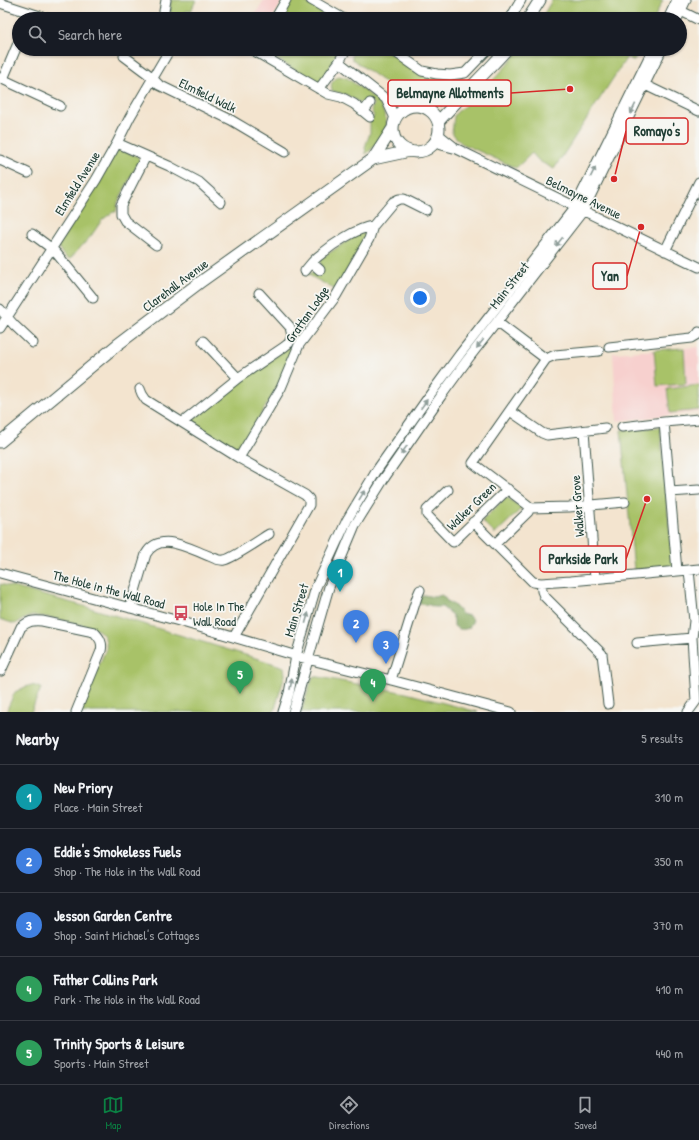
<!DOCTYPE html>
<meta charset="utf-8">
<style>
:root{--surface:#171b24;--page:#242831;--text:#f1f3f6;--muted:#9ea1a6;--line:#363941;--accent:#0b8043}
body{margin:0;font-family:"Patrick Hand",sans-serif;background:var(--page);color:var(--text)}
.you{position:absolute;left:420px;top:298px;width:14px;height:14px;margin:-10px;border:3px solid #fff;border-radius:50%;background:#1a73e8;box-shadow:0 0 0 6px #1a73e833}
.badge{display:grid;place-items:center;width:26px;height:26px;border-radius:50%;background:var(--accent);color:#fff;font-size:13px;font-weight:700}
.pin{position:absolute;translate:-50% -33px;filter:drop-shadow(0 1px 2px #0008)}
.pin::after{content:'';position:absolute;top:21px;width:14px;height:12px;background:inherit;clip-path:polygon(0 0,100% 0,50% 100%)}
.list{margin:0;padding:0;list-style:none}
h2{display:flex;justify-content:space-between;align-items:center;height:52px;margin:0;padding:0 16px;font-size:17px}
h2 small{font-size:13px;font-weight:400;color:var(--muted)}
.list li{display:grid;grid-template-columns:26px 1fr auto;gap:12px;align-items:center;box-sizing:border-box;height:64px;padding:0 16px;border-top:1px solid var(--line)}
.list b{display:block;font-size:15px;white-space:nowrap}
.list p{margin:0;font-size:13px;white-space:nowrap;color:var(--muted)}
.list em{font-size:13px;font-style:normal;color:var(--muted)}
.icon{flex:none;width:22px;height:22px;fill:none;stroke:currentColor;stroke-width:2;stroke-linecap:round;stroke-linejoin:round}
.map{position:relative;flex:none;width:699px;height:712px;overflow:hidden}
.search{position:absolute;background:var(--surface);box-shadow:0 1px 3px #0004;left:12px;right:12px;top:12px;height:44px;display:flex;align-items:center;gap:10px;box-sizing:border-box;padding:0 14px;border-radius:22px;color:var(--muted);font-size:15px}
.sheet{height:372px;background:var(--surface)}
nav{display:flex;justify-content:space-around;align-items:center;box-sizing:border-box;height:56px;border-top:1px solid var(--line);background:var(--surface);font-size:11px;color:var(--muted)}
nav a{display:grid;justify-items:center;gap:2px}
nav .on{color:var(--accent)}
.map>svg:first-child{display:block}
</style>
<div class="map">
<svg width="699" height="712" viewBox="0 0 699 712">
<rect width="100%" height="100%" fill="#f6f6f2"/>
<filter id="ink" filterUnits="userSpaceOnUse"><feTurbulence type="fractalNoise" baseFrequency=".025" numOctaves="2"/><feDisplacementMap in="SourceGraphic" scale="8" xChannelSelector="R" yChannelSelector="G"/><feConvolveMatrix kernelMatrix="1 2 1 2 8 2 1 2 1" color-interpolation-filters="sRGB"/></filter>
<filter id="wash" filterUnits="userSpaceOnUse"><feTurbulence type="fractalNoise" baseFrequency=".012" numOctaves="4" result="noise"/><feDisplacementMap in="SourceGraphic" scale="16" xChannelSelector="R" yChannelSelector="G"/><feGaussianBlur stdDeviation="0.9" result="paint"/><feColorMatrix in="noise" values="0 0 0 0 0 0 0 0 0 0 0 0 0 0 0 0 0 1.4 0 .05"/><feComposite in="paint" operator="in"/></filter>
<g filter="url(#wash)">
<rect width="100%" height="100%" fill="#f3e4cf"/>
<path fill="#f7d0ce" d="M264 0H283L272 19H252Z
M699 347V412L617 421 613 353Z"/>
<path fill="#a8c268" stroke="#64804e" d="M171 0H196L191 11H186L185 19H173L170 10Z
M291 0H302L335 19H283L286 14 285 10Z
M552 0H663L654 19H541Z
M263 49H340L323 79 317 83 265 52Z
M354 49H385L422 74 451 80 464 76C461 80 457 84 453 87 437 98 416 96 398 92L352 59V54Z
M520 49H640L634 61 627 57 554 169 539 161 532 153 516 168 461 143 452 133 454 116 456 113C481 93 501 74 520 49Z
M339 76 347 78 376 99 382 108 387 123 384 135 374 147 366 154 365 147 370 133V121L374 116 371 110 374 104 367 100 362 104 347 95 332 91C330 83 332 81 339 76Z
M118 149 137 156 139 158V161L118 202 116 212H113L102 220 91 236 70 259C64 258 60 252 58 245Z
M363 231 366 237 336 290 307 274 318 271 321 267 320 259Z
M293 329 299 336 298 344 277 388 239 450 237 452 193 424 191 421 237 382 285 350Z
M684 348 686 384 657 386 654 350Z
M699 385V410L670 413 667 389Z
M660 427 673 567 634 570 621 430Z
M506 497 522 508 495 534 482 521Z
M0 584 13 587 87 607 272 663 284 667 285 675 274 712H79L106 649C107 641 105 635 98 630 90 626 40 614 32 616 26 617 20 622 15 624L0 619Z
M313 676 406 693 478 712H301Z
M32 685 41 688 31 712H8V707L15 692 25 687Z"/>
<path fill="#86a85c" stroke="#527248" d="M424 595 434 597 442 595 448 602 454 605 462 614 469 616 473 620 469 628C463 630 459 630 454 626V620L452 615 442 607H433L430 605 420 604 418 601 420 597Z"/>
</g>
<g filter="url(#ink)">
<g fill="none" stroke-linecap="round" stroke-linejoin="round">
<defs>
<path id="minor" d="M166 0 164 11 167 19
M311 0 344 19
M0 3 49 19
M681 11 699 20
M188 17 195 19
M275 19 286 0
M510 19 521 0
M668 19 677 0
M677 19 686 0
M251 49 328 94 341 97 354 104 370 117
M391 49 422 71 437 74 450 75 465 73 488 49
M124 56 148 74 159 85 231 120 285 152
M339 62 386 99 411 106
M0 78 60 106
M3 79 19 41
M645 85 699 111
M319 89 339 62 346 49
M386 99 395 118
M364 111 370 103
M438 134 453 146
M117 143 169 166 199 182 221 202
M434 143 457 149 699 267
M146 156 121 205V214L125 221 156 245
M0 160 28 173
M32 234 51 248 57 254 93 298
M665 251 699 182
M312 263 320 270
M305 271C310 265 314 259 320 255 333 244 357 228 373 226
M0 309 14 325 33 343
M497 322 546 359 555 355 599 351
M0 328 96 180 117 143 130 117 170 49
M203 341 238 378
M609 347 692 338 697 335 699 332
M140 389 142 394 146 400 239 458 305 495 309 499V505L234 637
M510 411 542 433 547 435 605 428
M183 422 238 378 284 347 289 343 292 336 290 327 259 293
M664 422 677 571
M622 427 664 422 699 419
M584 431 595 579
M239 458 281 388 299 345 336 296 369 239 373 226 393 202 399 199H404L426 210
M448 490 427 510V515L453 542 508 489
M670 492 699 490
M530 508 569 507 625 502
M473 522 533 582 541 583 571 581 699 569
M495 544 528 512 530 508 529 506 473 463 546 359
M0 573 179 621 307 659 391 680 511 712
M541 583 542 591 544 596 602 654 608 704
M130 608 146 554C160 530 190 549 209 556 214 558 219 561 224 560 232 559 261 539 269 534
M637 643 692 638
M1 671 21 627C28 621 33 620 42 621L94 632C100 638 103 643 101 651L76 712
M391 680 417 597 420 590
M283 712 289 693 296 656 316 587 347 520 377 470 432 392 460 354 575 207 653 49
M293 712 329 587 355 525 385 477 441 396 468 359 583 211 662 49
M688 712 696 701 692 638 694 621 689 570"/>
<path id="major" d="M528 19 540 0
M418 106 445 98 465 91
M393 129a23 23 0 1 1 46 0a23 23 0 1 1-46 0Z
M438 122C460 97 485 74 507 49
M373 159 410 151
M0 442 117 345 199 283 373 159 393 128"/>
</defs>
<use href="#minor" stroke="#3f564b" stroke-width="11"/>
<use href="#major" stroke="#3f564b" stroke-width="13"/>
<use href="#minor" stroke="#fff" stroke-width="9"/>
<use href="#major" stroke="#fff" stroke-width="11"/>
</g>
<defs><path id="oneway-solid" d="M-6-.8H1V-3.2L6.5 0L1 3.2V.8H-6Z"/></defs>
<g fill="#8f9e9a">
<use href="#oneway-solid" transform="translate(633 109) rotate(116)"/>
<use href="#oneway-solid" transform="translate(593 172) rotate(-64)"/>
<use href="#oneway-solid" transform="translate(559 242) rotate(128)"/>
<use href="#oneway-solid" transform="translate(480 344) rotate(128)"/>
<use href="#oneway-solid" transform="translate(424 404) rotate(-55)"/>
<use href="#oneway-solid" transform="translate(404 450) rotate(125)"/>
<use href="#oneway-solid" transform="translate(362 495) rotate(-59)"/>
<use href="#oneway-solid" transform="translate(307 618) rotate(-74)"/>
<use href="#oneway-solid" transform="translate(291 684) rotate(-79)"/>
</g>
</g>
<defs>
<symbol id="bus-bare" viewBox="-9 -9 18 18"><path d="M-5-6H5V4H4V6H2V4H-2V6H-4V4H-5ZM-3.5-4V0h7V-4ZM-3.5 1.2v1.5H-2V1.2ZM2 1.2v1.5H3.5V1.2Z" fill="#d1495b" stroke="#f6f6f2" stroke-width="2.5" paint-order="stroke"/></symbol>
</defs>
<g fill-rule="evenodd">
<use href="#bus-bare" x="170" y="602" width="22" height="22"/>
</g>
<g text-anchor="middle" stroke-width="3.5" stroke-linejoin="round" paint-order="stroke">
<g font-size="13" fill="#1f3d34" stroke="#f6f6f2">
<text transform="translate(208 95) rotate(26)" y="5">Elmfield Walk</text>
<text transform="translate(77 183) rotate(-58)" y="5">Elmfield Avenue</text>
<text transform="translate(584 197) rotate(26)" y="5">Belmayne Avenue</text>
<text transform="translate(175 285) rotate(-37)" y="5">Clarehall Avenue</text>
<text transform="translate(509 285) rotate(-52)" y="5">Main Street</text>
<text transform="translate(307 314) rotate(-55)" y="5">Grattan Lodge</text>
<text transform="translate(471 506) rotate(-44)" y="5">Walker Green</text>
<text transform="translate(577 506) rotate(-94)" y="5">Walker Grove</text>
<text transform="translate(109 589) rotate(15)" y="5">The Hole in the Wall Road</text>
<text transform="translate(296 610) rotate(-73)" y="5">Main Street</text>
</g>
<g font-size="13" fill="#1f3d34" stroke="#f6f6f2" text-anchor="start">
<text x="193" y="611">Hole In The<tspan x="193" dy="15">Wall Road</tspan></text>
</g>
</g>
<path fill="none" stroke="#d62828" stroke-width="1.5" d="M570 89L511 93M614 179L626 131M641 227L627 276M647 499L626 559"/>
<g fill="#d62828" stroke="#f6f6f2" stroke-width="1.5">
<circle cx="570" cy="89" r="4"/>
<circle cx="614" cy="179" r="4"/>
<circle cx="641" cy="227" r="4"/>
<circle cx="647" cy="499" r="4"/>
</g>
<g fill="#f6f6f2" stroke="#d62828" stroke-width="1.5">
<rect x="388" y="80" width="123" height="26" rx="4"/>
<rect x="626" y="118" width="62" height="26" rx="4"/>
<rect x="593" y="263" width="34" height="26" rx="4"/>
<rect x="540" y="546" width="86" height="26" rx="4"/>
</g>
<g font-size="14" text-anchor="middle" font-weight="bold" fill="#1f3d34">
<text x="450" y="98">Belmayne Allotments</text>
<text x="657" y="136">Romayo's</text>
<text x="610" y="281">Yan</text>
<text x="583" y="564">Parkside Park</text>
</g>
</svg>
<div class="you"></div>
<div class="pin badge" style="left:340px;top:592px;background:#0f9aa8">1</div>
<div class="pin badge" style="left:356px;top:643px;background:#3f7fe0">2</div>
<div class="pin badge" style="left:386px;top:664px;background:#3f7fe0">3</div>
<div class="pin badge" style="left:373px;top:702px;background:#2e9e5b">4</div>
<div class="pin badge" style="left:240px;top:694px;background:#2e9e5b">5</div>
<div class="search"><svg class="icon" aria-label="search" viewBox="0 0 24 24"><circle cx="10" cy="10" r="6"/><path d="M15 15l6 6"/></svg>Search here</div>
</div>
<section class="sheet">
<h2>Nearby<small>5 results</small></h2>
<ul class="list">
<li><span class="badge" style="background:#0f9aa8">1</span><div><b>New Priory</b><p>Place · Main Street</p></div><em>310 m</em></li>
<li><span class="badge" style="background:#3f7fe0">2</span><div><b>Eddie's Smokeless Fuels</b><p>Shop · The Hole in the Wall Road</p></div><em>350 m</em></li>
<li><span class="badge" style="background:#3f7fe0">3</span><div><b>Jesson Garden Centre</b><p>Shop · Saint Michael's Cottages</p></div><em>370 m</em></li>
<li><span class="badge" style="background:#2e9e5b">4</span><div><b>Father Collins Park</b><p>Park · The Hole in the Wall Road</p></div><em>410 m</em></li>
<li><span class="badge" style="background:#2e9e5b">5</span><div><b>Trinity Sports &amp; Leisure</b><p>Sports · Main Street</p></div><em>440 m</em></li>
</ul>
</section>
<nav>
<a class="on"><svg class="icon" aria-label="map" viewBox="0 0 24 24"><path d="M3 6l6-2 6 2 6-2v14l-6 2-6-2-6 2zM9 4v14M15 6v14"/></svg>Map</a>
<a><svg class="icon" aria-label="directions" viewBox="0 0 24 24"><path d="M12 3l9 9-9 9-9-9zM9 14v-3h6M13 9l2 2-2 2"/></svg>Directions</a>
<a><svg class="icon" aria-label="saved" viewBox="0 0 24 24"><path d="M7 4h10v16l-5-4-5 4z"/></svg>Saved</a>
</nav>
